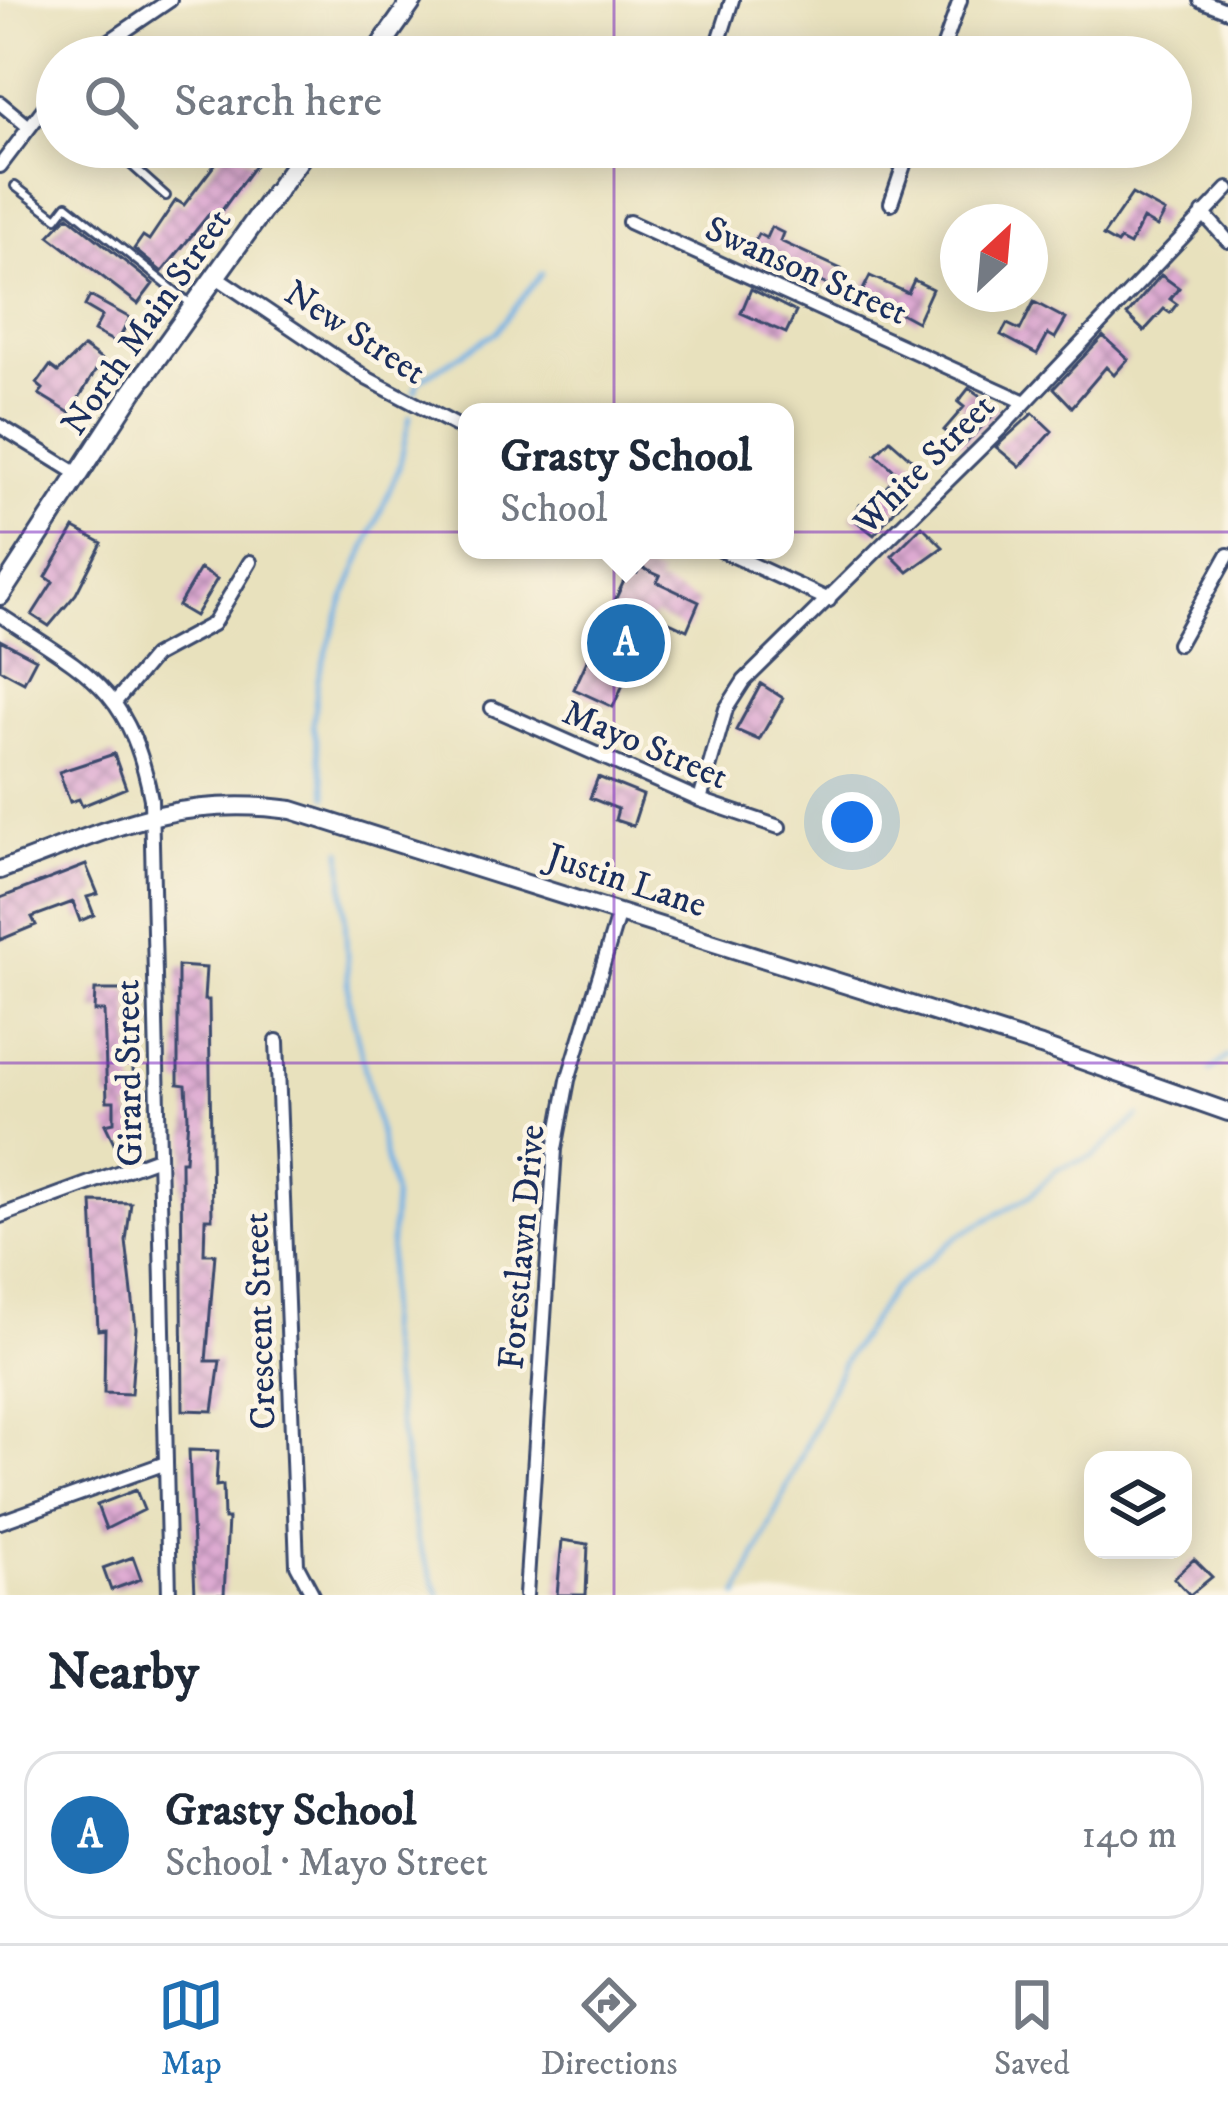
<!DOCTYPE html>
<meta charset="utf-8">
<style>
:root{--surface:#fff;--page:#f6f6f7;--text:#1f2937;--muted:#747a83;--line:#e0e1e3;--accent:#1f6fb2}
body{margin:0;font-family:"IM FELL DW Pica",serif;background:var(--page);color:var(--text)}
.controls{position:absolute;right:36px;bottom:36px;display:grid;overflow:hidden;border-radius:24px;box-shadow:0 6px 30px #0003}
.controls button{width:108px;height:108px;display:grid;place-items:center;padding:0;border:0;border-bottom:3px solid var(--line);background:var(--surface);color:var(--text);font:60px sans-serif}
.compass{position:absolute;left:940px;top:204px;width:108px;height:108px;border-radius:50%;background:var(--surface);box-shadow:0 6px 30px #0003;rotate:26deg}
.you{position:absolute;left:852px;top:822px;width:42px;height:42px;margin:-30px;border:9px solid #fff;border-radius:50%;background:#1a73e8;box-shadow:0 0 0 18px #1a73e833}
.badge{display:grid;place-items:center;width:78px;height:78px;border-radius:50%;background:var(--accent);color:#fff;font-size:39px;font-weight:700}
.pin{position:absolute;translate:-50% -50%;border:6px solid #fff;box-shadow:0 3px 12px #0006}
.popup{position:absolute;left:458px;top:403px;width:336px;height:156px;box-sizing:border-box;display:grid;place-content:center;border-radius:24px;background:var(--surface);filter:drop-shadow(0 3px 9px #0005);font-size:39px;white-space:nowrap;color:var(--muted)}
.popup b{font-size:45px;color:var(--text)}
.popup::after{content:'';position:absolute;left:50%;top:100%;margin-left:-24px;border:24px solid transparent;border-top-color:var(--surface)}
.list{margin:0;padding:0;list-style:none}
h2{display:flex;justify-content:space-between;align-items:center;height:156px;margin:0;padding:0 48px;font-size:51px}
h2 small{font-size:39px;font-weight:400;color:var(--muted)}
.list li{display:grid;grid-template-columns:78px 1fr auto;gap:36px;align-items:center;box-sizing:border-box;height:168px;margin:0 24px 24px;padding:0 24px;border:3px solid var(--line);border-radius:36px}
.list b{display:block;font-size:45px;white-space:nowrap}
.list p{margin:0;font-size:39px;white-space:nowrap;color:var(--muted)}
.list em{font-size:39px;font-style:normal;color:var(--muted)}
.icon{flex:none;width:66px;height:66px;fill:none;stroke:currentColor;stroke-width:2;stroke-linecap:round;stroke-linejoin:round}
.map{position:relative;flex:none;width:1228px;height:1595px;overflow:hidden}
.search{position:absolute;background:var(--surface);box-shadow:0 6px 30px #0003;left:36px;right:36px;top:36px;height:132px;display:flex;align-items:center;gap:30px;box-sizing:border-box;padding:0 42px;border-radius:66px;color:var(--muted);font-size:45px}
.sheet{height:348px;background:var(--surface)}
nav{display:flex;justify-content:space-around;align-items:center;box-sizing:border-box;height:168px;border-top:3px solid var(--line);background:var(--surface);font-size:33px;color:var(--muted)}
nav a{display:grid;justify-items:center;gap:6px}
nav .on{color:var(--accent)}
.map>svg:first-child{display:block}
</style>
<div class="map">
<svg width="1228" height="1595" viewBox="0 0 1228 1595">
<defs>
<pattern id="building-cross-hatch" width="8" height="8" patternUnits="userSpaceOnUse" patternTransform="scale(3)"><rect width="8" height="8" fill="#deaad2"/><path d="M0 0l8 8M0 8l8-8" fill="none" stroke="#b38bae"/></pattern>
</defs>
<rect width="100%" height="100%" fill="#fcf5e5"/>
<filter id="ink" filterUnits="userSpaceOnUse"><feTurbulence type="fractalNoise" baseFrequency=".00833" numOctaves="2"/><feDisplacementMap in="SourceGraphic" scale="24" xChannelSelector="R" yChannelSelector="G"/><feConvolveMatrix kernelMatrix="1 2 1 2 8 2 1 2 1" color-interpolation-filters="sRGB"/></filter>
<filter id="wash" filterUnits="userSpaceOnUse"><feTurbulence type="fractalNoise" baseFrequency=".004" numOctaves="4" result="noise"/><feDisplacementMap in="SourceGraphic" scale="48" xChannelSelector="R" yChannelSelector="G"/><feGaussianBlur stdDeviation="2.7" result="paint"/><feColorMatrix in="noise" values="0 0 0 0 0 0 0 0 0 0 0 0 0 0 0 0 0 1.4 0 .05"/><feComposite in="paint" operator="in"/></filter>
<g filter="url(#wash)">
<rect width="100%" height="100%" fill="#e8e1bd"/>
<g fill="none" stroke-linecap="round" stroke-linejoin="round">
<path stroke="#72b1e5" stroke-width="4.5" d="M415 392 418 381 495 333 542 273
M327 797 313 725 318 678 343 601 399 468 410 416
M342 850 349 1000 394 1196 385 1328 417 1540 439 1595
M1210 1071 1228 1056
M738 1595 844 1361 892 1290 958 1236 1030 1196 1057 1169 1094 1156 1139 1116"/>
</g>
<g id="blocks">
<path fill="url(#building-cross-hatch)" d="M228 147 256 164 217 217 210 213 162 272 134 249 143 236 149 240 176 200 184 205Z
M1132 194 1165 212 1157 227 1143 219 1130 245 1120 240 1117 244 1103 236Z
M68 216 153 284 138 304 49 236Z
M771 227 783 233 780 241 841 269 832 287 771 260 767 268 746 259 758 234 766 238Z
M1161 275 1179 288 1170 299 1177 304 1170 313 1164 309 1144 331 1127 315Z
M870 276 908 293 914 280 932 289 917 322 862 292Z
M751 289 796 312 786 333 741 313Z
M90 296 130 318 117 343 94 331 102 316 85 306Z
M1034 302 1066 319 1055 338 1048 334 1037 354 1001 335 1007 324 1020 330Z
M1103 336 1128 359 1114 375 1106 367 1072 407 1054 388Z
M84 347 102 360 70 413 39 394 43 389 37 384 50 366 58 372Z
M969 388 999 409 963 446 944 430 964 407 958 402Z
M1033 413 1052 431 1020 467 996 447Z
M890 440 917 464 904 479 876 454Z
M889 484 905 498 874 535 851 517 860 505 866 510Z
M922 526 943 547 908 572 892 556Z
M74 528 102 543 76 594 49 626 32 615 53 582 46 577Z
M640 567 660 576 657 582 699 602 687 630 654 615 613 707 574 689 629 570 637 573Z
M200 569 217 579 195 616 178 606Z
M0 640 36 659 24 682 0 669Z
M761 684 783 698 759 740 736 730Z
M114 754 126 788 82 806 79 799 70 802 59 772Z
M598 777 643 795 633 826 615 820 618 809 590 798Z
M86 865 98 894 87 897 94 915 80 921 73 902 32 917 36 925 0 940V898Z
M178 966 206 968 204 1000H209L212 1219H205L204 1254H215L206 1361H220L213 1411 183 1410 181 1161H185L188 1117 186 1085 178 1084Z
M95 990H129L135 1108H128L138 1140 116 1147 105 1124 114 1122V1101H107L104 1011H94Z
M92 1202 131 1203 126 1241 136 1328 131 1394 104 1393 105 1329 98 1330Z
M189 1450 218 1451 216 1486 223 1485 224 1519H228L224 1595H195Z
M136 1490 144 1510 106 1529 97 1505Z
M562 1540 588 1544 586 1595H557Z
M133 1557 141 1579 111 1590 103 1568Z
M1194 1559 1212 1577 1190 1595 1174 1578Z"/>
</g>
</g>
<g filter="url(#ink)">
<use href="#blocks" fill-opacity="0" stroke="#3a4a6c" stroke-width="3"/>
<g fill="none" stroke-linecap="round" stroke-linejoin="round">
<defs>
<path id="service" d="M111 147 166 196
M15 186 57 218 67 205 191 304"/>
<path id="minor" d="M1200 0 1228 11
M86 57 170 0
M714 57 732 0
M940 57 960 0
M0 103 29 127
M0 166 57 91
M891 203 910 147
M1203 213 1228 241
M629 222 1025 402
M215 276 368 379 467 431
M0 426 78 474
M721 550 829 600
M0 615C88 673 130 688 151 799L169 1595
M1178 644 1228 555
M116 701 154 656 213 624 250 562
M492 708 700 800 779 827
M700 800 726 709 744 681 1000 429 1228 189
M277 1041 297 1565 313 1595
M0 1216 158 1158
M0 1522 166 1463
M526 1595 555 1149 568 1080 619 912"/>
<path id="secondary" d="M0 870C107 831 174 794 292 810L1041 1046 1228 1112"/>
<path id="primary" d="M373 57 413 0
M0 595 133 391 308 147"/>
</defs>
<use href="#service" stroke="#3a4a6c" stroke-width="12"/>
<use href="#minor" stroke="#3a4a6c" stroke-width="18"/>
<use href="#secondary" stroke="#3a4a6c" stroke-width="22"/>
<use href="#primary" stroke="#3a4a6c" stroke-width="24"/>
<use href="#service" stroke="#fff" stroke-width="6"/>
<use href="#minor" stroke="#fff" stroke-width="12"/>
<use href="#secondary" stroke="#fff" stroke-width="16"/>
<use href="#primary" stroke="#fff" stroke-width="18"/>
</g>
</g>
<path fill="none" stroke="#7b2cbf" stroke-width="3" stroke-opacity="0.55" d="M614 0V57M614 147V1595M0 532H1228M0 1063H1228"/>
<g text-anchor="middle" stroke-width="9" stroke-linejoin="round" paint-order="stroke">
<g font-size="36" fill="#1b2f5e" stroke="#fcf5e5">
<text transform="translate(807 269) rotate(24)" y="13">Swanson Street</text>
<text transform="translate(145 321) rotate(-55)" y="13">North Main Street</text>
<text transform="translate(356 331) rotate(33)" y="13">New Street</text>
<text transform="translate(923 463) rotate(-45)" y="13">White Street</text>
<text transform="translate(646 743) rotate(23)" y="13">Mayo Street</text>
<text transform="translate(627 879) rotate(18)" y="13">Justin Lane</text>
<text transform="translate(127 1073) rotate(-91)" y="13">Girard Street</text>
<text transform="translate(520 1247) rotate(-85)" y="13">Forestlawn Drive</text>
<text transform="translate(258 1321) rotate(-92)" y="13">Crescent Street</text>
</g>
</g>
</svg>
<div class="controls">
<button><svg class="icon" aria-label="layers" viewBox="0 0 24 24"><path d="M12 4l9 5-9 5-9-5zM3 14l9 5 9-5"/></svg></button>
</div>
<svg class="compass" viewBox="-18 -18 36 36"><path d="M0-13l5 13h-10z" fill="#e53935"/><path d="M0 13l5-13h-10z" fill="#747a83"/></svg>
<div class="you"></div>
<div class="pin badge" style="left:626px;top:643px">A</div>
<div class="popup"><b>Grasty School</b>School</div>
<div class="search"><svg class="icon" aria-label="search" viewBox="0 0 24 24"><circle cx="10" cy="10" r="6"/><path d="M15 15l6 6"/></svg>Search here</div>
</div>
<section class="sheet">
<h2>Nearby<small></small></h2>
<ul class="list">
<li><span class="badge">A</span><div><b>Grasty School</b><p>School · Mayo Street</p></div><em>140 m</em></li>
</ul>
</section>
<nav>
<a class="on"><svg class="icon" aria-label="map" viewBox="0 0 24 24"><path d="M3 6l6-2 6 2 6-2v14l-6 2-6-2-6 2zM9 4v14M15 6v14"/></svg>Map</a>
<a><svg class="icon" aria-label="directions" viewBox="0 0 24 24"><path d="M12 3l9 9-9 9-9-9zM9 14v-3h6M13 9l2 2-2 2"/></svg>Directions</a>
<a><svg class="icon" aria-label="saved" viewBox="0 0 24 24"><path d="M7 4h10v16l-5-4-5 4z"/></svg>Saved</a>
</nav>
